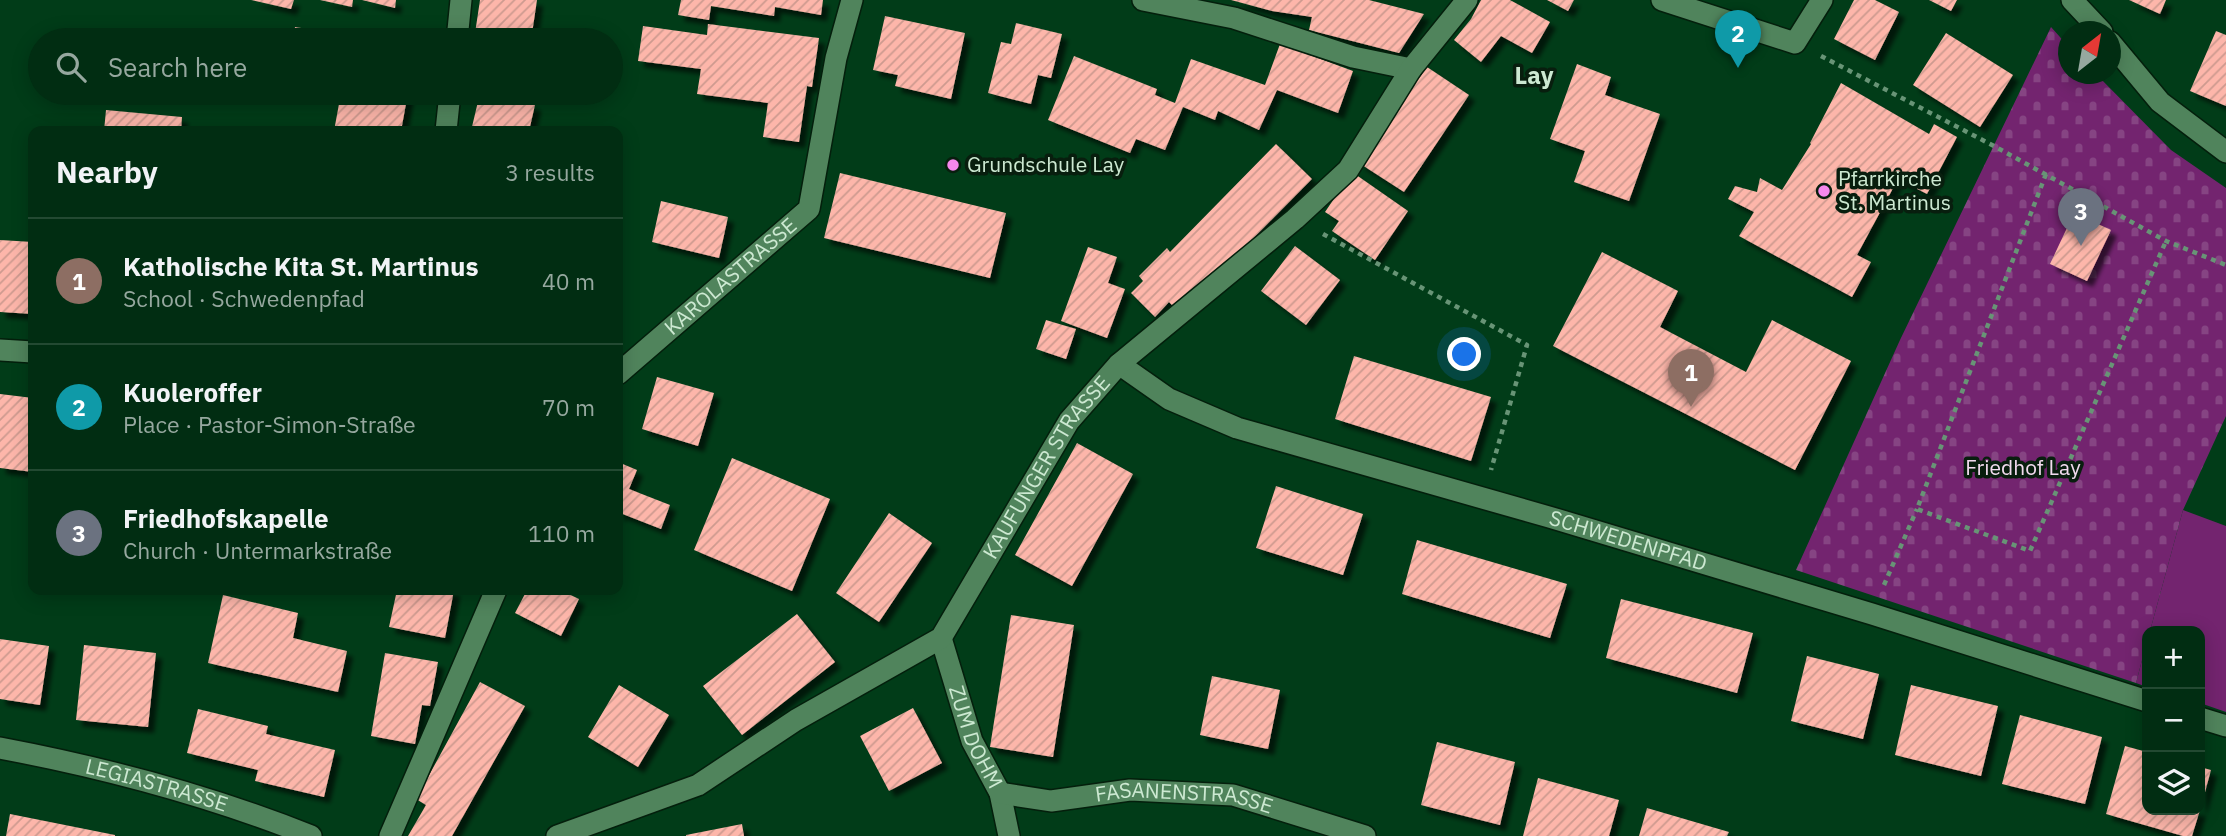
<!DOCTYPE html>
<meta charset="utf-8">
<style>
:root{--surface:#012d12;--page:#0b351b;--text:#f1f3f6;--muted:#96a89f;--line:#234932;--accent:#8bbbb9}
body{margin:0;font-family:"IBM Plex Sans",sans-serif;background:var(--page);color:var(--text)}
.controls{position:absolute;right:21px;bottom:21px;display:grid;overflow:hidden;border-radius:14px;box-shadow:0 4px 18px #0003}
.controls button{width:63px;height:63px;display:grid;place-items:center;padding:0;border:0;border-bottom:2px solid var(--line);background:var(--surface);color:var(--text);font:35px sans-serif}
.compass{position:absolute;left:2058px;top:21px;width:63px;height:63px;border-radius:50%;background:var(--surface);box-shadow:0 4px 18px #0003;rotate:31deg}
.you{position:absolute;left:1465px;top:355px;width:24px;height:24px;margin:-18px;border:5px solid #fff;border-radius:50%;background:#1a73e8;box-shadow:0 0 0 10px #1a73e833}
.badge{display:grid;place-items:center;width:46px;height:46px;border-radius:50%;background:var(--accent);color:#fff;font-size:23px;font-weight:700}
.pin{position:absolute;translate:-50% -58px;filter:drop-shadow(0 2px 4px #0008)}
.pin::after{content:'';position:absolute;top:37px;width:24px;height:21px;background:inherit;clip-path:polygon(0 0,100% 0,50% 100%)}
.list{margin:0;padding:0;list-style:none}
h2{display:flex;justify-content:space-between;align-items:center;height:91px;margin:0;padding:0 28px;font-size:30px}
h2 small{font-size:23px;font-weight:400;color:var(--muted)}
.list li{display:grid;grid-template-columns:46px 1fr auto;gap:21px;align-items:center;box-sizing:border-box;height:126px;padding:0 28px;border-top:2px solid var(--line)}
.list b{display:block;font-size:26px;white-space:nowrap}
.list p{margin:0;font-size:23px;white-space:nowrap;color:var(--muted)}
.list em{font-size:23px;font-style:normal;color:var(--muted)}
.icon{flex:none;width:38px;height:38px;fill:none;stroke:currentColor;stroke-width:2;stroke-linecap:round;stroke-linejoin:round}
.map{position:relative;flex:none;width:2226px;height:836px;overflow:hidden}
.search{position:absolute;background:var(--surface);box-shadow:0 4px 18px #0003;left:28px;top:28px;width:595px;height:77px;display:flex;align-items:center;gap:18px;box-sizing:border-box;padding:0 24px;border-radius:38px;color:var(--muted);font-size:26px}
.panel{position:absolute;background:var(--surface);box-shadow:0 4px 18px #0003;left:28px;top:126px;width:595px;height:469px;border-radius:14px}
.map>svg:first-child{display:block}
</style>
<div class="map">
<svg width="2226" height="836" viewBox="0 0 2226 836">
<defs>
<pattern id="cemetery-stones" width="16" height="16" patternUnits="userSpaceOnUse" patternTransform="scale(1.75)"><rect width="16" height="16" fill="#73246f"/><path d="M2 7V4a2 2 0 0 1 4 0v3zM10 15v-3a2 2 0 0 1 4 0v3z" fill="#864483"/></pattern>
<pattern id="building-hatch" width="6" height="6" patternUnits="userSpaceOnUse" patternTransform="scale(1.75)"><rect width="6" height="6" fill="#fdb6aa"/><path d="M-1 1l2-2M0 6l6-6M5 7l2-2" fill="none" stroke="#cd9a8f"/></pattern>
<filter id="shadow"><feDropShadow dx="6" dy="6" stdDeviation="2" flood-color="#0009"/></filter>
</defs>
<rect width="100%" height="100%" fill="#013c18"/>
<path fill="#73246f" d="M2183 510 2226 526V712L2200 703V631H2150Z
M2147 641V687L2136 683Z"/>
<path fill="url(#cemetery-stones)" d="M2051 27 2068 46V74H2096L2171 150 2226 188V416L2183 510 2150 631H2147V641L2136 683 1796 570 1900 340Z"/>
<path fill="url(#building-hatch)" filter="url(#shadow)" d="M251 0H294L291 9Z
M320 0H353L352 7Z
M362 0H396L395 8Z
M480 0H537L531 40H474Z
M681 0H823L821 15 775 7 774 16 711 6 709 20 678 15Z
M1231 0H1369L1424 14 1399 53 1309 30 1312 17 1272 11Z
M1481 0H1510L1550 22 1532 53 1501 36 1481 62 1454 40 1471 19Z
M1547 0H1574L1568 11Z
M1854 0H1875L1899 12 1875 60 1834 39Z
M1929 0H1957L1951 11Z
M2129 0H2166L2160 14Z
M885 16 965 33 951 99 895 86 898 75 873 70Z
M1016 23 1062 34 1051 78 1038 75 1031 104 988 93 1001 42 1011 44Z
M708 24 819 38 812 87 807 86 799 142 763 137 768 103 697 94 701 69 638 61 643 26 707 35Z
M295 27 333 33 332 40H293Z
M2216 31 2226 35V106L2190 91Z
M1946 33 2013 75 1980 127 1913 85Z
M1280 44 1353 71 1338 113 1277 90 1259 130 1218 111 1215 120 1183 107 1165 150 1136 139 1130 153 1048 120 1074 56 1157 89 1155 95 1175 103 1191 59 1265 85Z
M1577 64 1611 77 1605 95 1660 114 1629 201 1574 182 1585 151 1550 139Z
M1424 65 1469 95 1404 192 1359 163Z
M1841 83 1929 134 1934 124 1957 137 1927 194 1898 179 1857 255 1871 262 1852 297 1739 236 1754 212 1728 199 1735 186 1757 192 1760 178 1782 190 1811 144 1810 143Z
M341 93H408L401 131H334Z
M480 93 535 105 529 131H471Z
M106 110 182 117 181 131H104Z
M1276 144 1312 179 1202 290 1197 285 1175 308 1169 302 1155 317 1131 293 1143 281 1139 276 1167 248 1170 252Z
M1352 172 1408 211 1375 260 1332 231 1339 221 1325 212Z
M840 173 1006 213 990 278 824 238Z
M661 201 728 217 719 258 652 242Z
M2074 213 2111 230 2087 281 2050 264Z
M0 240 33 242V314L0 312Z
M1295 246 1340 280 1306 325 1261 291Z
M1088 247 1117 257 1108 283 1125 289 1107 338 1061 321Z
M1602 252 1678 291 1660 327 1746 372 1772 320 1851 361 1795 470 1553 346Z
M1046 320 1076 329 1066 359 1036 349Z
M1354 356 1491 397 1471 461 1335 419Z
M657 377 714 393 698 446 642 429Z
M0 394 33 398V472L0 468Z
M1077 443 1133 474 1072 586 1015 555Z
M732 458 830 499 792 591 694 550Z
M618 462 637 470 629 489 670 505 661 529 620 513 618 518Z
M1276 486 1363 514 1343 575 1256 548Z
M889 513 932 543 879 622 836 593Z
M1417 540 1567 584 1550 638 1402 594Z
M397 590H454L445 638 389 627Z
M527 590H560L579 599 561 636 515 613Z
M223 595 298 613 293 638 347 651 338 692 208 663Z
M1621 599 1753 633 1737 693 1606 658Z
M797 614 835 662 742 735 703 686Z
M1011 615 1074 625 1053 757 990 747Z
M0 639 49 646 40 705 0 699Z
M84 645 156 653 148 727 76 720Z
M385 653 438 662 430 706 422 705 415 744 371 736Z
M1807 656 1879 674 1863 739 1791 721Z
M1212 676 1280 690 1268 749 1200 735Z
M480 682 525 706 452 836H408L426 805 416 799Z
M619 685 669 715 638 767 588 737Z
M1911 685 1998 706 1981 776 1895 755Z
M913 708 942 763 889 791 860 736Z
M198 709 268 726 266 734 335 750 324 797 255 781 258 770 187 753Z
M2020 715 2102 737 2085 804 2002 784Z
M1437 742 1515 762 1500 825 1421 805Z
M2125 746 2147 752V810H2200L2192 836H2183L2106 814Z
M2200 767 2211 770 2201 807H2200Z
M1538 778 1619 800 1609 836H1523Z
M1647 808 1729 832 1727 836H1639Z
M10 814 115 835V836H6Z
M742 824 744 836H686V835Z"/>
<g fill="none" stroke-linecap="round" stroke-linejoin="round">
<defs>
<g id="street">
<path d="M1143 0 1234 18 1353 57 1411 69"/>
<path d="M1662 0 1795 43 1822 0"/>
<path d="M2072 0 2102 32"/>
<path d="M457 40 461 0"/>
<path d="M2110 42 2160 102 2226 152"/>
<path d="M446 131 450 93"/>
<path d="M0 350 33 352"/>
<path id="s1" d="M1119 364 1169 399 1237 428 1549 517 1872 614 2147 701"/>
<path id="s2" d="M618 374 809 209 836 58 852 0"/>
<path id="s3" d="M941 638 972 741 1000 793 1009 836"/>
<path d="M2200 718 2226 726"/>
<path id="s4" d="M0 748C106 768 211 796 311 836"/>
<path id="s5" d="M1000 793 1051 801 1130 790 1233 795 1365 836"/>
<path d="M390 836 496 590"/>
<path id="s6" d="M557 836 698 785 796 720 941 638 1069 421 1119 364 1295 219 1348 170 1411 69 1467 0"/>
</g>
</defs>
<use href="#street" stroke="#041f0c" stroke-width="24"/>
<path stroke="#689476" stroke-width="4.5" stroke-dasharray="5 5" stroke-linecap="butt" d="M1821 56 1994 146 2166 241 2226 265
M2046 174 1917 509 2030 551 2166 241
M1323 234 1527 345 1491 470
M1884 585 1917 509"/>
<use href="#street" stroke="#50845c" stroke-width="21"/>
</g>
<g fill="#f688ed" stroke="#081e0e" stroke-width="2.5">
<circle cx="953" cy="165" r="7"/>
<circle cx="1824" cy="191" r="7"/>
</g>
<g text-anchor="middle" stroke-width="7" stroke-linejoin="round" paint-order="stroke">
<g font-size="21" fill="#cde9d2" stroke="#081e0e" text-anchor="start">
<text x="967" y="172">Grundschule Lay</text>
<text x="1838" y="186">Pfarrkirche<tspan x="1838" dy="24">St. Martinus</tspan></text>
</g>
<g font-size="21" fill="#cde9d2" stroke="#081e0e">
<text dy="7" stroke="none"><textPath href="#s2" startOffset="149">KAROLASTRASSE</textPath></text>
<text dy="7" stroke="none"><textPath href="#s6" startOffset="635">KAUFUNGER STRASSE</textPath></text>
<text dy="7" stroke="none"><textPath href="#s1" startOffset="542">SCHWEDENPFAD</textPath></text>
<text dy="7" stroke="none"><textPath href="#s3" startOffset="105">ZUM DOHM</textPath></text>
<text dy="7" stroke="none"><textPath href="#s4" startOffset="161">LEGIASTRASSE</textPath></text>
<text dy="7" stroke="none"><textPath href="#s5" startOffset="186">FASANENSTRASSE</textPath></text>
</g>
<g font-size="21" fill="#f2dbef" stroke="#081e0e">
<text x="2023" y="475">Friedhof Lay</text>
</g>
<g font-size="24" font-weight="bold" fill="#cde9d2" stroke="#081e0e">
<text x="1534" y="84">Lay</text>
</g>
</g>
</svg>
<div class="controls">
<button>+</button>
<button>−</button>
<button><svg class="icon" aria-label="layers" viewBox="0 0 24 24"><path d="M12 4l9 5-9 5-9-5zM3 14l9 5 9-5"/></svg></button>
</div>
<svg class="compass" viewBox="-18 -18 36 36"><path d="M0-13l5 13h-10z" fill="#e53935"/><path d="M0 13l5-13h-10z" fill="#96a89f"/></svg>
<div class="you"></div>
<div class="pin badge" style="left:1691px;top:407px;background:#8d6e63">1</div>
<div class="pin badge" style="left:1738px;top:68px;background:#0f9aa8">2</div>
<div class="pin badge" style="left:2081px;top:246px;background:#6b7280">3</div>
<div class="search"><svg class="icon" aria-label="search" viewBox="0 0 24 24"><circle cx="10" cy="10" r="6"/><path d="M15 15l6 6"/></svg>Search here</div>
<section class="panel">
<h2>Nearby<small>3 results</small></h2>
<ul class="list">
<li><span class="badge" style="background:#8d6e63">1</span><div><b>Katholische Kita St. Martinus</b><p>School · Schwedenpfad</p></div><em>40 m</em></li>
<li><span class="badge" style="background:#0f9aa8">2</span><div><b>Kuoleroffer</b><p>Place · Pastor-Simon-Straße</p></div><em>70 m</em></li>
<li><span class="badge" style="background:#6b7280">3</span><div><b>Friedhofskapelle</b><p>Church · Untermarkstraße</p></div><em>110 m</em></li>
</ul>
</section>
</div>
